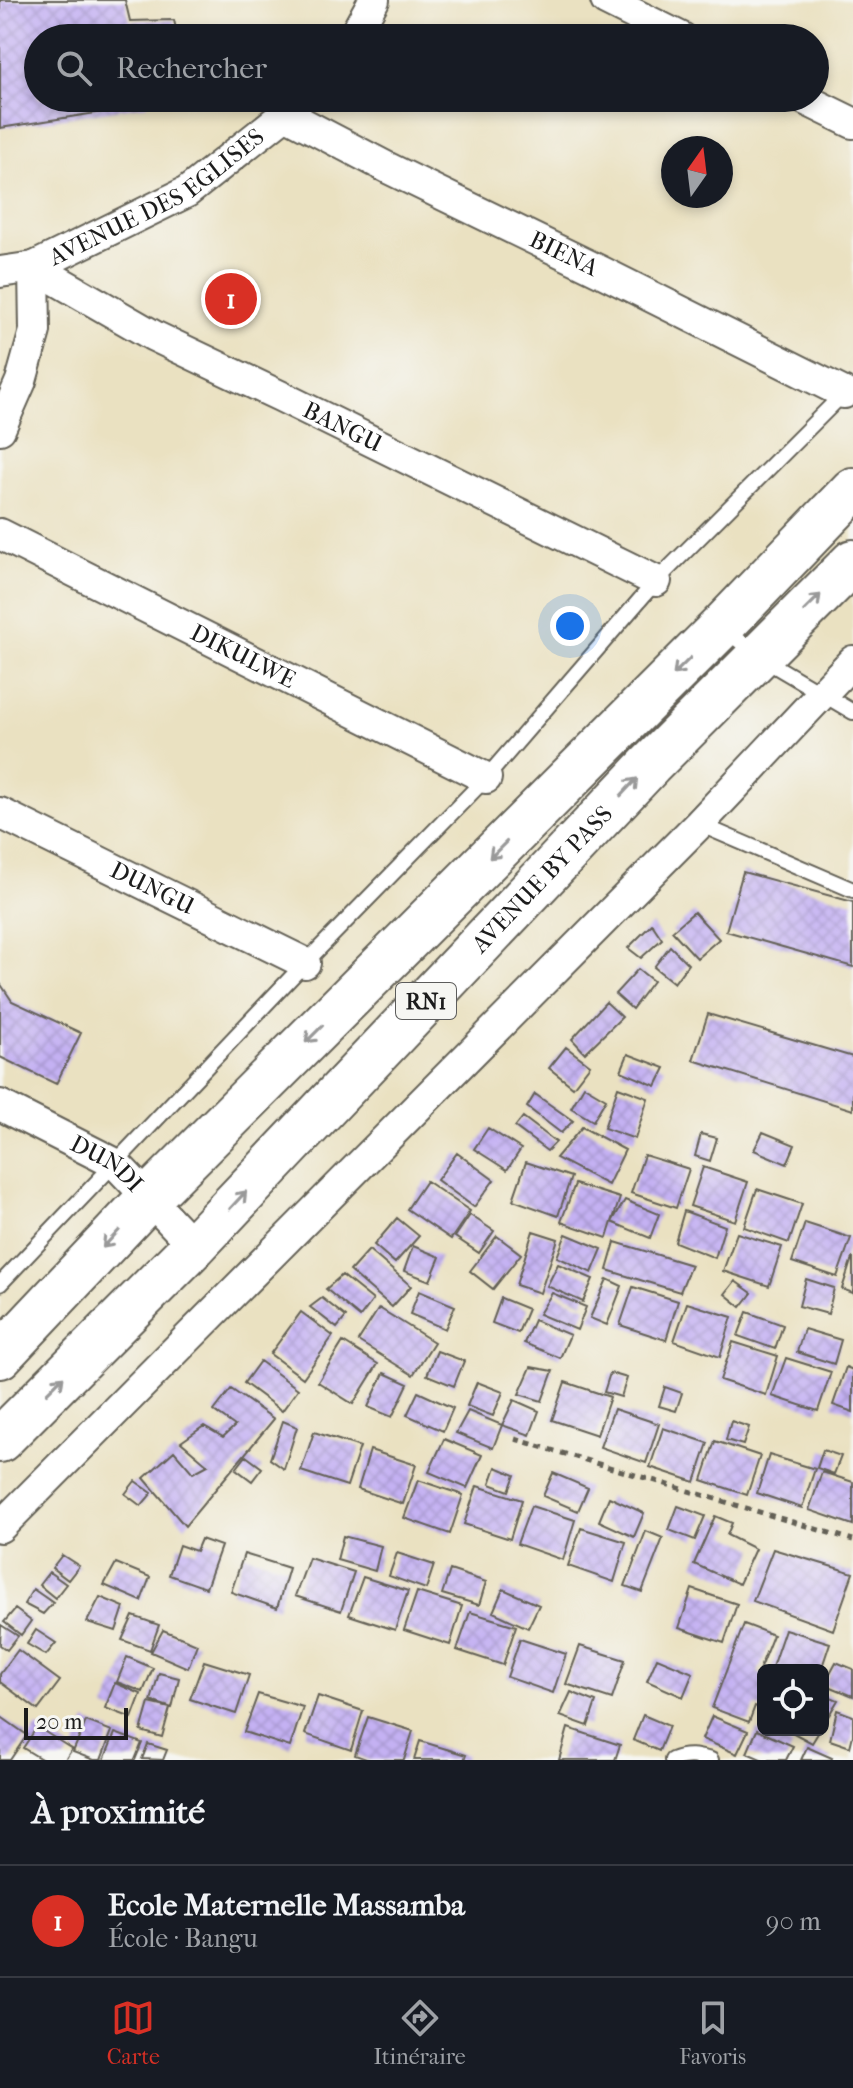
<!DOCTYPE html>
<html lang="fr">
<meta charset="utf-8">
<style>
:root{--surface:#171b24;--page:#20242c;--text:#f1f3f6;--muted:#9ea1a6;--line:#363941;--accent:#d93025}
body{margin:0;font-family:"IM FELL French Canon",serif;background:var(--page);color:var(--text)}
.controls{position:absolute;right:24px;bottom:24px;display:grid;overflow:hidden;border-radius:12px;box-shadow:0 4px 12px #0003}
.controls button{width:72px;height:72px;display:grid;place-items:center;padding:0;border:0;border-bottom:2px solid var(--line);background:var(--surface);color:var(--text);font:40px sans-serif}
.compass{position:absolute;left:661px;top:136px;width:72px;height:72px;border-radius:50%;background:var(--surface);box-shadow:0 4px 12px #0003;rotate:14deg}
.scale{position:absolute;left:24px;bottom:20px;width:104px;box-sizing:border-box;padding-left:8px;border:4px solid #1c1c1c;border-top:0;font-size:22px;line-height:28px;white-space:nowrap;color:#1c1c1c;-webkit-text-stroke:6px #f6f6f2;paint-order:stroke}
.you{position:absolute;left:570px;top:626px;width:28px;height:28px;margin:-20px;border:6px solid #fff;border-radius:50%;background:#1a73e8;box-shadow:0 0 0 12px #1a73e833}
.badge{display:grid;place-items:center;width:52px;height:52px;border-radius:50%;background:var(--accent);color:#fff;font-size:26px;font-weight:700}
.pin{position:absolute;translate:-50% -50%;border:4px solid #fff;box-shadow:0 2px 8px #0006}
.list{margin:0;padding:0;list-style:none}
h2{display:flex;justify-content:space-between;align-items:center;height:104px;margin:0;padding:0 32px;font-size:34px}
h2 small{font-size:26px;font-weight:400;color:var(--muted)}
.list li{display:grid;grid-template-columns:52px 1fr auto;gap:24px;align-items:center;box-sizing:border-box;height:112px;padding:0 32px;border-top:2px solid var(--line)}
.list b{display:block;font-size:30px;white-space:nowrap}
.list p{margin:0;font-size:26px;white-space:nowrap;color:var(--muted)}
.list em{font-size:26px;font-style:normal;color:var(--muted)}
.icon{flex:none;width:44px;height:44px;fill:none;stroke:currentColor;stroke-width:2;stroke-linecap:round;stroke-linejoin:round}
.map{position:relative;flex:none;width:853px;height:1760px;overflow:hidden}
.search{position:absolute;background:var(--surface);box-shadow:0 4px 12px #0003;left:24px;right:24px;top:24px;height:88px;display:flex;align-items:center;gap:20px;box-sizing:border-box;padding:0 28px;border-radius:44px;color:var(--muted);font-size:30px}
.sheet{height:216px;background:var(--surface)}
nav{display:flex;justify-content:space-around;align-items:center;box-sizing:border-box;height:112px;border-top:2px solid var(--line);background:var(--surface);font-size:22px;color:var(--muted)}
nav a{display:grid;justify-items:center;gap:4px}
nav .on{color:var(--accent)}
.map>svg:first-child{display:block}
</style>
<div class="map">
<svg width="853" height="1760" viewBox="0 0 853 1760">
<defs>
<pattern id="building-cross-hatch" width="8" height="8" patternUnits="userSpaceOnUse" patternTransform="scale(2)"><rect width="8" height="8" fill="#c4b1f3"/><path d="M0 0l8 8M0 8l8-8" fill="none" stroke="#a898d0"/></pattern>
</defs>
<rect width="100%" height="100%" fill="#f6f6f2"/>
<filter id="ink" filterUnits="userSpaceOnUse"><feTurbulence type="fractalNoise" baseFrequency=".0125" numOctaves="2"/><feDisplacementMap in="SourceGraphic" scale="16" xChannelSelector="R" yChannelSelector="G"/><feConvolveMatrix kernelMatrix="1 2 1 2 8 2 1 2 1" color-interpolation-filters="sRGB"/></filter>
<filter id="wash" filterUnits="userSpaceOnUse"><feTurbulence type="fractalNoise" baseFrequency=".006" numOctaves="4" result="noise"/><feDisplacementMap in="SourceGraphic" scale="32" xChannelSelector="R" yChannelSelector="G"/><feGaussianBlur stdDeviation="1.8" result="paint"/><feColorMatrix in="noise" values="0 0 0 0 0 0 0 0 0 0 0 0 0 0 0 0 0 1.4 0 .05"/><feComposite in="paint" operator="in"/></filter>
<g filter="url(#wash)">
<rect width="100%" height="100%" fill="#eae1c1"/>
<g id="blocks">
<path fill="url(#building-cross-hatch)" d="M0 0H125L130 21 174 20 178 38H38V98H145L147 105 0 128Z
M743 872 853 902V967L726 931Z
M694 912 719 939 697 958 672 931Z
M652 924 662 939 641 958 628 948Z
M670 946 688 964 674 983 654 967Z
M638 969 653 981 632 1009 615 994Z
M0 983 12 1001 81 1033 56 1084 0 1057Z
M606 1002 622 1017 585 1053 572 1039Z
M708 1014 853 1057V1110L693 1060Z
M566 1047 590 1065 573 1087 549 1068Z
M628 1054 665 1068 656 1086 621 1071Z
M584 1086 606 1099 593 1121 571 1108Z
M618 1087 648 1098 635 1139 604 1128Z
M535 1094 573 1121 561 1133 527 1107Z
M523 1117 556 1142 547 1151 515 1127Z
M582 1127 625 1150 608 1185 556 1158Z
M488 1128 521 1149 507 1170 474 1149Z
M763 1132 795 1145 787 1164 754 1150Z
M701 1134 717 1138 710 1161 695 1156Z
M457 1153 494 1180 474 1207 437 1180Z
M644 1155 689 1169 676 1208 631 1193Z
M526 1162 571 1177 558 1216 513 1200Z
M703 1167 748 1182 735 1221 690 1206Z
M426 1181 470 1211 451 1239 407 1209Z
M575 1184 620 1198 612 1222 625 1200 659 1214 650 1238 612 1222 607 1238 561 1222Z
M757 1189 802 1204 789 1243 744 1227Z
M684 1211 725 1226 715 1258 675 1242Z
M470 1215 494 1231 479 1253 455 1237Z
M397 1218 419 1236 395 1263 374 1245Z
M805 1223 851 1238 837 1277 792 1262Z
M533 1231 558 1239 540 1293 516 1285Z
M737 1233 782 1247 769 1286 723 1271Z
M566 1234 602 1249 592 1273 557 1257Z
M497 1236 521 1254 493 1289 470 1271Z
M615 1242 691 1265 680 1292 607 1270Z
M413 1246 440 1257 430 1281 404 1271Z
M369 1250 411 1286 392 1307 350 1271Z
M852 1258H853V1293L842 1289Z
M558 1264 593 1279 583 1302 547 1286Z
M342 1275 373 1300 360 1317 326 1289Z
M607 1279 622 1286 607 1325 590 1318Z
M806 1279 834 1288 828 1314 799 1306Z
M735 1281 752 1293 741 1307 725 1294Z
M633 1287 678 1301 666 1340 620 1325Z
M419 1291 455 1306 445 1329 410 1314Z
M552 1293 586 1307 577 1330 539 1314Z
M322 1298 346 1317 337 1328 310 1307Z
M501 1298 528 1309 518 1333 492 1323Z
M687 1303 732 1317 720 1357 674 1341Z
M379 1308 434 1342 413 1375 358 1341Z
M301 1312 333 1336 303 1378 270 1354Z
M747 1312 783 1325 775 1349 738 1336Z
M534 1320 570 1335 560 1358 524 1343Z
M804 1329 841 1340 834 1364 797 1352Z
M343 1342 378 1364 353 1404 318 1382Z
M733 1342 778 1356 766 1395 720 1380Z
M437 1351 464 1361 454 1386 427 1375Z
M786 1358 831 1372 818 1411 772 1396Z
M260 1361 298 1389 282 1411 244 1383Z
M531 1367 553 1371 542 1401 519 1394Z
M846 1367 853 1370V1412L833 1405Z
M384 1373 408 1384 392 1417 368 1407Z
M610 1373 627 1378 621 1397 604 1392Z
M477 1382 503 1392 493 1416 467 1406Z
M565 1382 610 1397 597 1435 552 1420Z
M665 1387 682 1393 676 1411 659 1406Z
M231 1389 274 1419 185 1526 144 1478 174 1451 193 1473 208 1465 181 1442 204 1426 223 1437 235 1426 214 1411Z
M418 1392 453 1408 443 1431 407 1415Z
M514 1400 539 1411 530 1435 502 1425Z
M614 1409 659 1424 646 1463 600 1447Z
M468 1411 502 1425 493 1448 456 1433Z
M283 1421 297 1427 284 1469 270 1459Z
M731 1421 749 1427 743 1445 726 1440Z
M663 1428 708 1443 695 1482 650 1467Z
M314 1432 360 1447 347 1486 301 1471Z
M444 1439 482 1455 467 1488 429 1472Z
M715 1441 760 1456 747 1495 702 1480Z
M370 1450 416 1465 403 1504 358 1489Z
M823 1450 841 1456 834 1474 817 1468Z
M769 1455 815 1469 802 1508 757 1493Z
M246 1456 262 1468 252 1481 236 1469Z
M496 1467 515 1475 509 1491 490 1484Z
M822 1472 853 1482V1525L809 1510Z
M553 1473 588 1488 578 1511 543 1496Z
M418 1480 463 1495 450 1534 404 1518Z
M135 1481 152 1493 141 1506 125 1494Z
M477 1486 522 1500 510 1539 464 1524Z
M609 1497 644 1513 634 1537 599 1521Z
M531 1506 575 1520 563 1560 517 1544Z
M678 1506 705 1516 695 1540 669 1530Z
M715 1516 732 1523 727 1535 755 1549 739 1584 694 1564Z
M581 1528 626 1542 614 1582 568 1566Z
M646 1531 663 1538 642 1592 625 1586Z
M343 1536 381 1546 375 1571 337 1560Z
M201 1539 221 1546 206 1588 169 1575 179 1545 196 1551Z
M773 1549 853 1573 833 1630 753 1601Z
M397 1553 434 1565 426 1589 389 1576Z
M244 1554 289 1568 277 1608 231 1592Z
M62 1555 79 1566 68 1580 52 1568Z
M309 1558 354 1572 341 1611 295 1596Z
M116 1563 150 1577 141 1601 104 1585Z
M450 1570 486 1582 479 1605 442 1594Z
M49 1572 66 1584 55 1598 39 1585Z
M363 1577 408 1591 395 1630 349 1615Z
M33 1589 53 1603 43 1614 24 1604Z
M503 1589 539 1605 528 1628 493 1612Z
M692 1589 737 1604 724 1643 679 1628Z
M417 1592 462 1606 450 1645 404 1630Z
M100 1597 124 1607 116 1631 87 1622Z
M15 1609 31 1621 21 1635 4 1622Z
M470 1612 516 1626 503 1665 457 1650Z
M133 1616 159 1625 150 1650 122 1640Z
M744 1624 773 1635 758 1673 763 1675V1709L755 1706 749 1722 712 1708Z
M1 1625 18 1636 7 1650 0 1645Z
M785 1629 830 1643 821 1670H782L772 1667Z
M36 1630 56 1643 46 1655 27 1644Z
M163 1630 197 1644 188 1668 151 1652Z
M520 1639 566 1654 553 1693 507 1677Z
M580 1646 625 1660 612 1699 566 1684Z
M18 1650 60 1681 38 1710 0 1682V1674Z
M127 1657 153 1668 143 1692 117 1682Z
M657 1658 693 1673 683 1697 647 1681Z
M204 1661 249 1675 236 1714 190 1699Z
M836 1662 853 1669V1696L824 1684Z
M159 1673 179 1678 172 1708 151 1701Z
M115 1683 141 1694 132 1718 105 1708Z
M571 1692 596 1702 588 1726 560 1716Z
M258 1694 303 1707 290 1747 244 1732Z
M823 1694 838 1700 823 1725Z
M318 1696 363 1711 351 1750 305 1734Z
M149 1703 170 1708 162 1737 141 1731Z
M837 1710 853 1716V1735L850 1747 830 1740Z
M643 1715 669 1726 659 1751 633 1740Z
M0 1716 27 1735 10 1760H0Z
M712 1716 748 1731 737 1754 702 1739Z
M368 1717 413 1731 404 1760H369L355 1755Z
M86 1721 112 1731 101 1760H94L73 1752Z
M37 1727 72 1749 65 1760H43L23 1748Z
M568 1728 620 1745 615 1760H559Z
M757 1730 793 1746 786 1760H763L747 1753Z
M788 1730H820L812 1743Z
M115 1733 142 1743 135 1760H104Z
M420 1741 466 1755 464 1760H414Z
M148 1744 167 1750 163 1760 142 1759Z
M807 1747 832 1758 831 1760H801Z"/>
</g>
</g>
<g filter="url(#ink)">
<use href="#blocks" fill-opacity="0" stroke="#646156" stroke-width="2"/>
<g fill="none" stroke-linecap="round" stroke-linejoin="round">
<defs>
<path id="lane" d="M725 629 758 656 853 712
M699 824 853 890
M0 1284 305 963 486 778 656 581 847 390
M672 1760C686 1754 696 1756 711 1760"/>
<g id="street">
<path d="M606 0 682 38"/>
<path d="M353 38 374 0"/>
<path d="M802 98 853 123"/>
<path id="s1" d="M285 114 390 169 602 272 844 393"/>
<path id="s2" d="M34 267 154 336 280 396 656 581"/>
<path id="s3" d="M0 272 34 267 187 192 285 114 301 98"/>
<path d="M0 429 21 381 35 331 34 267"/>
<path id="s4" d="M0 534 486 778"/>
<path id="s5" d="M0 813 305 963"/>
<path id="s6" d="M0 1105 116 1164 194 1246"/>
<path d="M0 1527 699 824 853 661"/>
</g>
<g id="highway">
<path d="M0 1356 149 1198 721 627 853 490"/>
<path id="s7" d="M0 1440 194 1246 650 765 853 562"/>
</g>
</defs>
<use href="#lane" stroke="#646156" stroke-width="18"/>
<use href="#street" stroke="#646156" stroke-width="34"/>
<use href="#highway" stroke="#646156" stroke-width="48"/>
<path stroke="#646156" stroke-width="5" stroke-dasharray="6 6" stroke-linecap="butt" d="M515 1439 853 1540"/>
<use href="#lane" stroke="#fff" stroke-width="14"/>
<use href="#street" stroke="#fff" stroke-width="30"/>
<use href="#highway" stroke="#fff" stroke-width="44"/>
</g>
<defs><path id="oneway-shaft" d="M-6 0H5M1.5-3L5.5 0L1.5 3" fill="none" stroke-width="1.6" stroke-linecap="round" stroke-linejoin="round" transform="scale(2)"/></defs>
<g stroke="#999">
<use href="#oneway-shaft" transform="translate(812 603) rotate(-45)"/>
<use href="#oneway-shaft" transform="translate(682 666) rotate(135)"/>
<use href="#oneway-shaft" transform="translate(629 787) rotate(-47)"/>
<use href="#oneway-shaft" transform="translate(498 850) rotate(135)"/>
<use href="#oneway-shaft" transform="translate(314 1034) rotate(135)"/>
<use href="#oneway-shaft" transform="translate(238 1200) rotate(-47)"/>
<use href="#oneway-shaft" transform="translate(111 1239) rotate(133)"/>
<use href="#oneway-shaft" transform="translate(55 1385) rotate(-45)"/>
</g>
</g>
<g text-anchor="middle" stroke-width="8" stroke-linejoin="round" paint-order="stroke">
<rect fill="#f6f6f2" stroke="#5d5d5c" stroke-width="2" x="396" y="983" width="60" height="36" rx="6"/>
<g font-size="22" font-weight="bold" fill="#1c1c1c">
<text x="426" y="1009">RN1</text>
</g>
<g font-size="24" fill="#1c1c1c" stroke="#f6f6f2">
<text dy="8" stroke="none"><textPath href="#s3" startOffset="176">AVENUE DES EGLISES</textPath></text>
<text dy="8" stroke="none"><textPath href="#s1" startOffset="312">BIENA</textPath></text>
<text dy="8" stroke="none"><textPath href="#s2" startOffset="348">BANGU</textPath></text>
<text dy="8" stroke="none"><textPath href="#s4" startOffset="272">DIKULWE</textPath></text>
<text dy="8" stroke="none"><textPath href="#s7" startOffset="780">AVENUE BY PASS</textPath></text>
<text dy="8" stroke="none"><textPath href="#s5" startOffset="170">DUNGU</textPath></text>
<text dy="8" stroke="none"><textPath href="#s6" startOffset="122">DUNDI</textPath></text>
</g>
</g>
</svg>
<div class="controls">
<button><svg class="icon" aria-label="locate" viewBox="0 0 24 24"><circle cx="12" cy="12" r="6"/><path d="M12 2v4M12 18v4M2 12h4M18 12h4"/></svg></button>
</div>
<svg class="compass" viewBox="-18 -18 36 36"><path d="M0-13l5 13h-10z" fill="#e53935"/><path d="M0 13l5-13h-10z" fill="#9ea1a6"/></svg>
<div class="scale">20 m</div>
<div class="you"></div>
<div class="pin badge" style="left:231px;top:299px">1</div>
<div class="search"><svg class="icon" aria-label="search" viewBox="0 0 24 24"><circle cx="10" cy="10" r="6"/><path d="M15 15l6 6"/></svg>Rechercher</div>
</div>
<section class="sheet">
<h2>À proximité<small></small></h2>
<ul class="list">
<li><span class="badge">1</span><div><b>Ecole Maternelle Massamba</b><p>École · Bangu</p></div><em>90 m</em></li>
</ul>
</section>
<nav>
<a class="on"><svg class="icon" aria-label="map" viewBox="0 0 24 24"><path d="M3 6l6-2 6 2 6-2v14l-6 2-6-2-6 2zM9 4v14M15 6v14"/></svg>Carte</a>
<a><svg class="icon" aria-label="directions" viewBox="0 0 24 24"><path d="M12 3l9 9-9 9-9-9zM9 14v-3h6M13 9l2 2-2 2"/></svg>Itinéraire</a>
<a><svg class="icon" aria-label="saved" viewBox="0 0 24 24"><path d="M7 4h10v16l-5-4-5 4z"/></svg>Favoris</a>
</nav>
